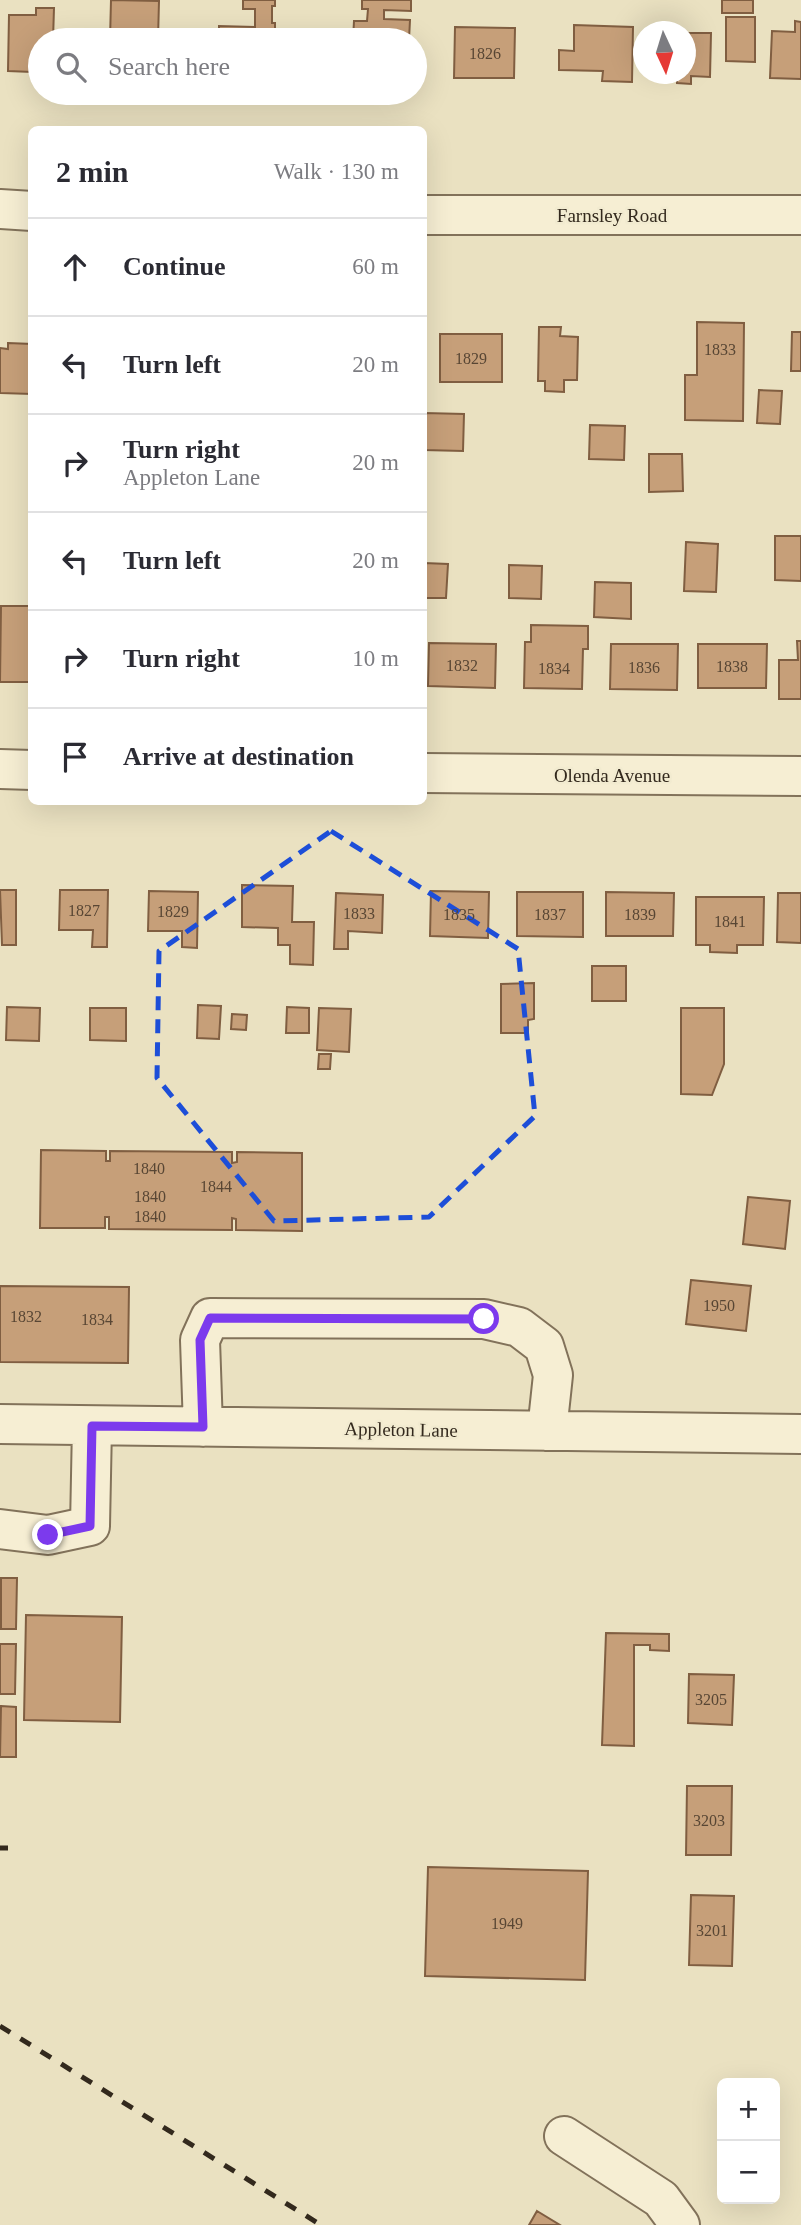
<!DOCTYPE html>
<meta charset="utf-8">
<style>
:root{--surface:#fff;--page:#f7f7f7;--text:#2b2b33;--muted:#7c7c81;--line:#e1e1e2}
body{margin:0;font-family:"Times New Roman",serif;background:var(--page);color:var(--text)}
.controls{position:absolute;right:21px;bottom:21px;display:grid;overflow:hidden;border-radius:10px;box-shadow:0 7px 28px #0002}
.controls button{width:63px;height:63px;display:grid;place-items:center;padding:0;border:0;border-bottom:2px solid var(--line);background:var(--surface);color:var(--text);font:35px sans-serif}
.compass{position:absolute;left:633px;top:21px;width:63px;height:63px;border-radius:50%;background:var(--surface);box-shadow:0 7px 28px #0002;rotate:176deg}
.stop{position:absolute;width:21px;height:21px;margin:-16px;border:5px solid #7c3aed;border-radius:50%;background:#fff}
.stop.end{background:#7c3aed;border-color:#fff;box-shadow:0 2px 7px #0008}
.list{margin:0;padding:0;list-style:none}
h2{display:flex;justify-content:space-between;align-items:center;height:91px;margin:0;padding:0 28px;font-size:30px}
h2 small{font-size:23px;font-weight:400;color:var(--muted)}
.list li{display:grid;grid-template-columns:46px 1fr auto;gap:21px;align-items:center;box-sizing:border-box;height:98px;padding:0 28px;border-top:2px solid var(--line)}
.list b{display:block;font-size:26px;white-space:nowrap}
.list p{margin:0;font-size:23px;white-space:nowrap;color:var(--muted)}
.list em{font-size:23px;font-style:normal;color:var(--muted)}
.icon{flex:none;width:38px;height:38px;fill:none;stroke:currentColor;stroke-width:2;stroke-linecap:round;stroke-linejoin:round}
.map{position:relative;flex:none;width:801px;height:2225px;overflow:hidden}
.search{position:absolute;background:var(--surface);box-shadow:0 7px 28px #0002;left:28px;top:28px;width:399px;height:77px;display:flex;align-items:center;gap:18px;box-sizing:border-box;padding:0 24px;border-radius:38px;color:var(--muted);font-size:26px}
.panel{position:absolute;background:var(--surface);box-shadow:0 7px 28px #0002;left:28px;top:126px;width:399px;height:679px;border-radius:10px}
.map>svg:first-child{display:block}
</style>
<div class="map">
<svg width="801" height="2225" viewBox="0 0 801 2225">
<rect width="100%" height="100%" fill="#eae1c1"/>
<path fill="#c69f79" stroke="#805e41" stroke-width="2" d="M111 0 159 1 158 40H110Z
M243 0H275V6H272V23H275V40H219V26L255 27V9H243Z
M362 0H411V11L384 10V19L410 20 409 40H353L354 21H367L368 9H362Z
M722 0H753V13H722Z
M36 8H54L53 40H40V63H32V72L8 71 9 15H36Z
M726 17H755V62L726 61Z
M795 21 801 22V79L770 78 772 31 795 32Z
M574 25 633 27 632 82 602 81 603 71 559 70V50L574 51Z
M455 27 515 28 514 78H454Z
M686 33H711L710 77 691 76V84L677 83V77L662 76V74H686Z
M697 322 744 323 743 421 685 420V375H697Z
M539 327H561L560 336 578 337 577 380H564V392L545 391V381H538Z
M792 332H801V371H791Z
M440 334H502V382H440Z
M8 343 32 344V394L0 393V348L8 349Z
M759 390 782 391 780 424 757 423Z
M424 413 464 414 463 451 424 450Z
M590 425 625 426 624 460 589 459Z
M649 454H682L683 491 649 492Z
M775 536H801V581L775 580Z
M686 542 718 544 716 592 684 591Z
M424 563 448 564 446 598H424Z
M509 565 542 566 541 599 509 598Z
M595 582 631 583V619L594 617Z
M1 606H32V674H30V682H0Z
M531 625 588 626V649H583L582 689 524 688 525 642H531Z
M797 641H801V699H779V660H798Z
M429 643 496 644 495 688 428 686Z
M611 644H678L677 690 610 689Z
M698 644H767L766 688H698Z
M242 885 293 886 292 922H314L313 965 290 964V945H278V928L242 927Z
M0 890H16V945H2Z
M60 890H108L107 947H92L93 930H59Z
M149 891 198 892 197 948 182 947V931H148Z
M431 891 489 892 488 938 430 936Z
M517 892H583V937L517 936Z
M606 892 674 893 673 936H606Z
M336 893 383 895 382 933 348 931V949H334Z
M778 893H801V943L777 942Z
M696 897H764L763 945H737V953L710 952V945H696Z
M592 966H626V1001H592Z
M534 983V1019L528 1020V1033H501V984Z
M198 1005 221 1006 219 1039 197 1038Z
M7 1007 40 1008 39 1041 6 1040Z
M287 1007 309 1008V1033H286Z
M90 1008H126V1041L90 1040Z
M319 1008 351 1009 349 1052 317 1050Z
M681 1008H724V1064L712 1095 681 1094Z
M232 1014 247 1015 246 1030 231 1029Z
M319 1054H331L330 1069H318Z
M41 1150 106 1151V1161H110V1151L232 1152V1163L237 1162V1152L302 1153V1231L236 1230V1219L232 1218V1230L109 1229V1217H105V1228H40Z
M748 1197 790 1201 785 1249 743 1244Z
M691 1280 751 1286 746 1331 686 1324Z
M0 1286 129 1287 128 1363 0 1362Z
M1 1578H17L16 1629H1Z
M26 1615 122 1617 120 1722 24 1720Z
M606 1633 669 1634V1651L650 1650V1645H634V1746L602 1745Z
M0 1644H16L15 1694H0Z
M689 1674 734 1675 732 1725 688 1723Z
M1 1706 16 1707V1757H0Z
M687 1786H732L731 1855H686Z
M428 1867 588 1871 585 1980 425 1976Z
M691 1895 734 1896 732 1966 689 1965Z
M537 2211 560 2225H529Z"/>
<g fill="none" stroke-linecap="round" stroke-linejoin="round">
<defs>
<path id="minor" d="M0 209 32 211
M424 215H801
M0 769 32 770
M424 773 801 776
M0 1424 801 1434
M203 1427 200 1340 210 1318 484 1319 519 1327 544 1346 553 1375 547 1431
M0 1529 48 1535 90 1526 92 1426
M564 2136 661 2199 680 2225"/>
</defs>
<use href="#minor" stroke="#82725a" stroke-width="42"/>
<use href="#minor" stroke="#f6eed3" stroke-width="38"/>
<path stroke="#33291d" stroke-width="5" stroke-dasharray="12 12" stroke-linecap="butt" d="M0 1848H8
M0 2026 321 2225"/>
</g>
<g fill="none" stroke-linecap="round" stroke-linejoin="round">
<path stroke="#7c3aed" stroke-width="9" d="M48 1535 90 1526 92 1426 203 1427 200 1340 210 1318 484 1319"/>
</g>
<path fill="none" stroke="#1d4ed8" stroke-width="5" stroke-dasharray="14 9" stroke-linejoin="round" d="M331 831 518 949 535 1116 429 1217 274 1221 157 1078 159 951Z"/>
<g text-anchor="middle" stroke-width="5" stroke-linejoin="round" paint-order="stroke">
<g font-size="16" fill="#584634">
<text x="485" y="59">1826</text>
<text x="720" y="355">1833</text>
<text x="471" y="364">1829</text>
<text x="462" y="671">1832</text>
<text x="732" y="672">1838</text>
<text x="644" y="673">1836</text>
<text x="554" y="674">1834</text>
<text x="84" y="916">1827</text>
<text x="173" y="917">1829</text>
<text x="359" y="919">1833</text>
<text x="459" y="920">1835</text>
<text x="550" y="920">1837</text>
<text x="640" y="920">1839</text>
<text x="730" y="927">1841</text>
<text x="149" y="1174">1840</text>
<text x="216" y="1192">1844</text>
<text x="150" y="1202">1840</text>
<text x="150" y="1222">1840</text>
<text x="719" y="1311">1950</text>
<text x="26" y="1322">1832</text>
<text x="97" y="1325">1834</text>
<text x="711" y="1705">3205</text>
<text x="709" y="1826">3203</text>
<text x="507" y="1929">1949</text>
<text x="712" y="1936">3201</text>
</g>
<g font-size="19" fill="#33291d" stroke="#f2ebd0">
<text x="612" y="222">Farnsley Road</text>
<text x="612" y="782">Olenda Avenue</text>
<text transform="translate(401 1429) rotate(1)" y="7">Appleton Lane</text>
</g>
</g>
</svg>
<div class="controls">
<button>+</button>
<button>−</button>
</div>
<svg class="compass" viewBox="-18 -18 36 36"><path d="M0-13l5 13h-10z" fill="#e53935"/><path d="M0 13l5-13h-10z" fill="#7c7c81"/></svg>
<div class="stop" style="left:484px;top:1319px"></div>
<div class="stop end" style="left:48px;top:1535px"></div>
<div class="search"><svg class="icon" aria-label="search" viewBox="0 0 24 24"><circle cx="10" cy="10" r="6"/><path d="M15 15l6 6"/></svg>Search here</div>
<section class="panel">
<h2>2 min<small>Walk · 130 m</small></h2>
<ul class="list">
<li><svg class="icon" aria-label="ahead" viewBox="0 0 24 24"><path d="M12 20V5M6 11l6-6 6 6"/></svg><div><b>Continue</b></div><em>60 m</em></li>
<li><svg class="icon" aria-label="left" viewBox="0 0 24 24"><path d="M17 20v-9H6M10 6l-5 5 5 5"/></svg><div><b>Turn left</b></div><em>20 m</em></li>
<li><svg class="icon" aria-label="right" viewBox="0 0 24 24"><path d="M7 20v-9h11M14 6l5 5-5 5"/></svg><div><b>Turn right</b><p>Appleton Lane</p></div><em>20 m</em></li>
<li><svg class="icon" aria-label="left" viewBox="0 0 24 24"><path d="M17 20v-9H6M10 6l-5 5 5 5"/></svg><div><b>Turn left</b></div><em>20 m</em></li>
<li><svg class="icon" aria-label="right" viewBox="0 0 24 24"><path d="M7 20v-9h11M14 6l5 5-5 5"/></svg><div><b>Turn right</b></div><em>10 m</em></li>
<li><svg class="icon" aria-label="arrive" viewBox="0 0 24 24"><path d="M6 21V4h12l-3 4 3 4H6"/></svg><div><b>Arrive at destination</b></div></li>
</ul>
</section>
</div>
